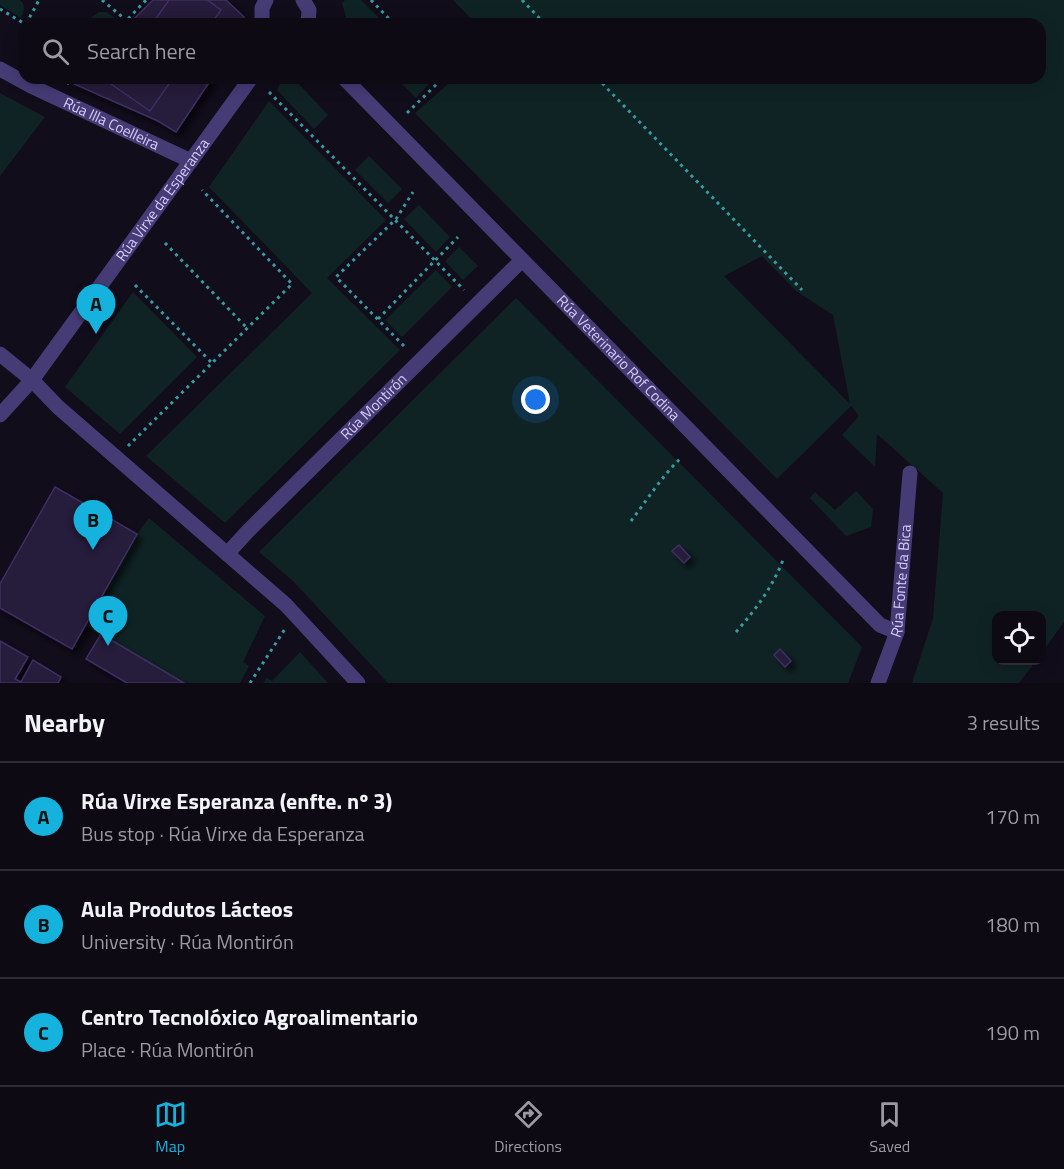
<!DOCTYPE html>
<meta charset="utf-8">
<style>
:root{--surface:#0d0a14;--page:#1b1822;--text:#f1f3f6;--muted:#9a9aa0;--line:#2d2b34;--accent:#15b2dd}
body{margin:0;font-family:"Titillium Web",sans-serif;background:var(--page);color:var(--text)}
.controls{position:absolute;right:18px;bottom:18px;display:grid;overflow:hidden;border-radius:12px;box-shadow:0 3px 15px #0003}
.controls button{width:54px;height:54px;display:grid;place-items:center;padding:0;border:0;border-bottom:2px solid var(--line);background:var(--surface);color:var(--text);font:30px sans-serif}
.you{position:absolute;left:536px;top:400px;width:21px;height:21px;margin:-15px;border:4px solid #fff;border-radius:50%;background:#1a73e8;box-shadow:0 0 0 9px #1a73e833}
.badge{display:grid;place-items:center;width:39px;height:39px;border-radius:50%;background:var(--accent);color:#111;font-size:20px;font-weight:700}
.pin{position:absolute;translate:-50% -50px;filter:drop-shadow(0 2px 3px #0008)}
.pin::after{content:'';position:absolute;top:32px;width:21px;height:18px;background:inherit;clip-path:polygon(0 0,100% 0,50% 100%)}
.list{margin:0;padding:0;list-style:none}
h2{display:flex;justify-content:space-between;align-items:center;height:78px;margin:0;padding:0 24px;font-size:26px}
h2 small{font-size:20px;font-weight:400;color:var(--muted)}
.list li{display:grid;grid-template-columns:39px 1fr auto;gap:18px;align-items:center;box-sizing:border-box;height:108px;padding:0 24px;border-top:2px solid var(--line)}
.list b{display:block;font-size:22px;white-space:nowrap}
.list p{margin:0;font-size:20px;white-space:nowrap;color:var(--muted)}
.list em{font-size:20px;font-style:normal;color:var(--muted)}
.icon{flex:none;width:33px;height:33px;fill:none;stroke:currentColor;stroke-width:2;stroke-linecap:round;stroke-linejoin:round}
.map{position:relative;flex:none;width:1064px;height:683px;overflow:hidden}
.search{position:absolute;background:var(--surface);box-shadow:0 3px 15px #0003;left:18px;right:18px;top:18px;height:66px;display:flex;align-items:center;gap:15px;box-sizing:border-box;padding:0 21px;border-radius:18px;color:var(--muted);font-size:22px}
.sheet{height:402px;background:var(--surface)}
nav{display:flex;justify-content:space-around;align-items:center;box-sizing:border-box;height:84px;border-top:2px solid var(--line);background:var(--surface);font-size:16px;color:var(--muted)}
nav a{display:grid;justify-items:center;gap:3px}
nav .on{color:var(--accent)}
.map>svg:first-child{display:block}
</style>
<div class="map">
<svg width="1064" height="683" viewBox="0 0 1064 683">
<defs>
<filter id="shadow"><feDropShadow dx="5" dy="5" stdDeviation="3" flood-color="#0009"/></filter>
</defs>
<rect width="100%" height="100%" fill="#110d1b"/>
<path fill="#102324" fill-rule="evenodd" d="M0 0H20C26 5 24 11 21 18L0 5Z
M345 0H361L385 24H348L342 3Z
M453 0H1064V622L1042 653V616H996V660L1036 661 1019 683H912L933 618 943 493 877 434 875 467 842 435 859 416 851 406 777 479 415 113 455 78H1040V24H476ZM762 256 796 291 833 315 850 404 724 276Z
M99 12H106L118 20 114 24H82Z
M396 78H434L416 98Z
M296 81 328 115 314 129 277 90 281 82Z
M0 93 45 117 0 176Z
M269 101 386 220 327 278 400 350 225 523 146 456 312 293 209 187Z
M369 156 402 189 388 203 355 170Z
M419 205 450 237 436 252 404 219Z
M459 247 478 266 463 280 445 261Z
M436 270 452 287 402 337 385 320Z
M133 292 197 357 120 434 65 387Z
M516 298 862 647 848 683H388L293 581 259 552Z
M856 491 873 509 871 527 846 536 810 498 815 492 835 510Z
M149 518 265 616 243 662 249 666 240 683H184L85 626 137 534Z
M300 652 328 683H263L267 678 272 681Z"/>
<path fill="#251b3a" stroke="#3f2f64" stroke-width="1.5" filter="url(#shadow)" d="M153 0H226L244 17V24H129Z
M169 0H207L221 10 211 24H152Z
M77 78H212L176 132 158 121 72 83Z
M115 78H173L150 111 111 84Z
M55 487 137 534 72 649 0 608V584Z
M679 545 690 557 684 563 672 551Z
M101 634 184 683H127L86 659Z
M0 641 28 657 15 679 21 682 33 660 61 677 58 683H0Z
M780 649 791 661 785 667 774 655Z"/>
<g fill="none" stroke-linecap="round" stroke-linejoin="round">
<path stroke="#379ca2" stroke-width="3" stroke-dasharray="3 4.5" stroke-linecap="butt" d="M102 0 126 20
M371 0 394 24
M522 0 545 24
M0 9 25 24
M26 24 39 0
M123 24 146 0
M597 78 802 290
M67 84 72 78
M269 92 464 290
M407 113 443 78
M165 243 247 328
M135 285 212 363
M378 319 458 237
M404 346 336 277 396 219 413 192
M128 446 292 284 202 190
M631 521C647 500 662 476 681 458
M736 632C756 609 772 588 783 560
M250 683 285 629"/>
<g stroke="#453c76" stroke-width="15">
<path d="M303 0 309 10 308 24"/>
<path d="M262 24V8L266 0"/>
<path id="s1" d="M0 69 31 86 191 161"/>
<path id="s2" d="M344 78 880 625 897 632"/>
<path d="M0 354 32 380 58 407 286 605 358 683"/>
<path id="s3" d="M0 415 32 380 251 78"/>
<path id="s4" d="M227 554 248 531 522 260"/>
<path id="s5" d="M878 683 897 632 910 473"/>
</g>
</g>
<g text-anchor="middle" stroke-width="5" stroke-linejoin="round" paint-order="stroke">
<g font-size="15" fill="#d6cbfa" stroke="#110d1b">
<text dy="5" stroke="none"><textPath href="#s1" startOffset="124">Rúa Illa Coelleira</textPath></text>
<text dy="5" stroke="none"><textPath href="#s3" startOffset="270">Rúa Virxe da Esperanza</textPath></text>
<text dy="5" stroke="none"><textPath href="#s2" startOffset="392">Rúa Veterinario Rof Codina</textPath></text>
<text dy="5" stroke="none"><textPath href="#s4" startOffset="208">Rúa Montirón</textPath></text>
<text dy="5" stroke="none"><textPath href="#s5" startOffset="106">Rúa Fonte da Bica</textPath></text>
</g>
</g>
</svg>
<div class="controls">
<button><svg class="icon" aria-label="locate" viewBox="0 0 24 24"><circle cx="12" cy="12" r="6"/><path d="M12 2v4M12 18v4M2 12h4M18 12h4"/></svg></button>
</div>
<div class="you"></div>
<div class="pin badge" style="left:96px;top:334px">A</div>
<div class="pin badge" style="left:93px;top:550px">B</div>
<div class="pin badge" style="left:108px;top:646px">C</div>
<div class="search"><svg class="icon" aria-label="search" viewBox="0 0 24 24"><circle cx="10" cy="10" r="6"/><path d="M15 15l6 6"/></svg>Search here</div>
</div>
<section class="sheet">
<h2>Nearby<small>3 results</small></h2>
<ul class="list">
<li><span class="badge">A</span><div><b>Rúa Virxe Esperanza (enfte. nº 3)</b><p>Bus stop · Rúa Virxe da Esperanza</p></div><em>170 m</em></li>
<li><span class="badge">B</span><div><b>Aula Produtos Lácteos</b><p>University · Rúa Montirón</p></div><em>180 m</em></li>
<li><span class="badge">C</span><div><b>Centro Tecnolóxico Agroalimentario</b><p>Place · Rúa Montirón</p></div><em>190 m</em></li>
</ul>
</section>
<nav>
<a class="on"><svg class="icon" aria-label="map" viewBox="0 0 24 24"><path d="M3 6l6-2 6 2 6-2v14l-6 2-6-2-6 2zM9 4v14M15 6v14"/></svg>Map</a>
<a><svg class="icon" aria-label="directions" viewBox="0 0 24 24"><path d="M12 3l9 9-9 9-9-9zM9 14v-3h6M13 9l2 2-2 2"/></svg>Directions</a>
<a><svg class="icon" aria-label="saved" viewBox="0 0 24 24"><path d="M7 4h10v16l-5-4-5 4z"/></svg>Saved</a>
</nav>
